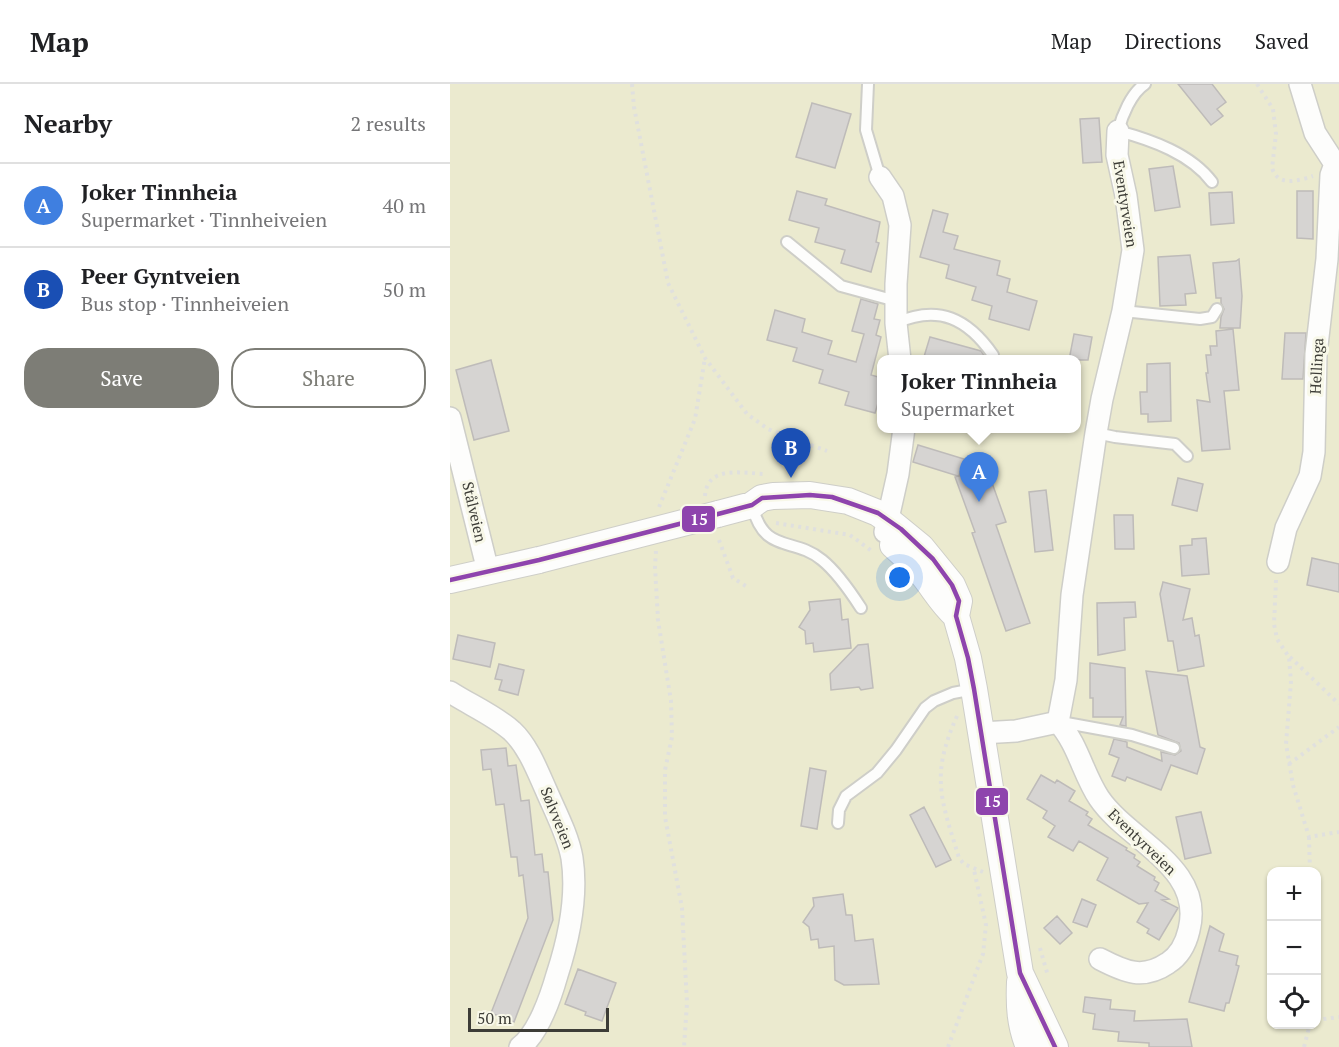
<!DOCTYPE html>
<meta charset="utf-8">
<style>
:root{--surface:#fff;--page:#f6f6f6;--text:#202124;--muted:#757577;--line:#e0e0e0;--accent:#7d7d76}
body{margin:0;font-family:"PT Serif",serif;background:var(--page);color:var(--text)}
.controls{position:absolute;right:18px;bottom:18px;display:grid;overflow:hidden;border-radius:12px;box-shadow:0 2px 4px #0004}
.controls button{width:54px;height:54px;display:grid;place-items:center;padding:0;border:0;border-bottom:2px solid var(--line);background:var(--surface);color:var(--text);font:30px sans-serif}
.scale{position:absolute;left:18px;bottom:15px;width:141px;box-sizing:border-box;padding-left:6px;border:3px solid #3d3d37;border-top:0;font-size:16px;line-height:21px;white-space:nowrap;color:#3d3d37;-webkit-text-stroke:4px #f8f8e9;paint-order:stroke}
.you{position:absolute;left:450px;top:494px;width:21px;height:21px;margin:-15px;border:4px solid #fff;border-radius:50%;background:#1a73e8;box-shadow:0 0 0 9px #1a73e833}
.badge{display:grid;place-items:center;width:39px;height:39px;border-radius:50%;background:var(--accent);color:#fff;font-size:20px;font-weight:700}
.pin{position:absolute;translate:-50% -50px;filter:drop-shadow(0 2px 3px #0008)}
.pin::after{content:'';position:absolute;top:32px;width:21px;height:18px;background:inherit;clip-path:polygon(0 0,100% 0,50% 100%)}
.popup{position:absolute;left:427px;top:271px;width:204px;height:78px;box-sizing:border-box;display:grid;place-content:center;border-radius:12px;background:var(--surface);filter:drop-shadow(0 2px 4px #0005);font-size:20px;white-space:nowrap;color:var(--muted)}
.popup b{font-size:22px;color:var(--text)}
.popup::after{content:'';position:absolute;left:50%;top:100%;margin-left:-12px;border:12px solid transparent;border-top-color:var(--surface)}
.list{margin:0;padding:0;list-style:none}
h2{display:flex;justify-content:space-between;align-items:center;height:78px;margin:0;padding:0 24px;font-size:26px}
h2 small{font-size:20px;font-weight:400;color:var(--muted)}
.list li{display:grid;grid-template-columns:39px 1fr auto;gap:18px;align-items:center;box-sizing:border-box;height:84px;padding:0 24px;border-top:2px solid var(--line)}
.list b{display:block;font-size:22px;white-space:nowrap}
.list p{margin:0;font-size:20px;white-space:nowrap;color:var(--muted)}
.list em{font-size:20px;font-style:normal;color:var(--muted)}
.actions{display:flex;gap:12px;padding:18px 24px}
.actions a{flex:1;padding:14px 0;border:2px solid var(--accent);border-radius:24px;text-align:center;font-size:21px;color:var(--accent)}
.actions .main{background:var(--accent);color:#fff}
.icon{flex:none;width:33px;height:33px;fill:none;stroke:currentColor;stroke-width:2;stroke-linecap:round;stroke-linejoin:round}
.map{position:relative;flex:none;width:889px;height:963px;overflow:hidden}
header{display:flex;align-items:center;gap:36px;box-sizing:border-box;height:84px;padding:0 30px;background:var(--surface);border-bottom:2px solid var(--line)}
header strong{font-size:28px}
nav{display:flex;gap:33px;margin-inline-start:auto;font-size:21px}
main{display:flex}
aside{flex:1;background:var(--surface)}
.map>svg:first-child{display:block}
</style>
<header>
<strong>Map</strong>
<nav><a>Map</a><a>Directions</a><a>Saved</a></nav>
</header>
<main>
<aside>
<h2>Nearby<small>2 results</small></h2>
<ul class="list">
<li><span class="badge" style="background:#3f7fe0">A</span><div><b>Joker Tinnheia</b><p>Supermarket · Tinnheiveien</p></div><em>40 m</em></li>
<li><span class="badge" style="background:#1a4fb4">B</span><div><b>Peer Gyntveien</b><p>Bus stop · Tinnheiveien</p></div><em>50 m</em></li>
</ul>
<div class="actions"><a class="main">Save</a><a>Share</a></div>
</aside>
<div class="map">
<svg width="889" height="963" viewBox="0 0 889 963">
<rect width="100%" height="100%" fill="#f4f4ec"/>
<path fill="#ebeacf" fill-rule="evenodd" d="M0 0H889V963H0ZM432 276H626V344H432ZM822 788H866V940H822Z"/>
<path fill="#d6d4d2" stroke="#bebbb9" stroke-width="1.5" d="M728 0H762L776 18 767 25 773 32 761 41Z
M362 19 401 30 385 84 346 73Z
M649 34 652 78 633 79 630 35Z
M723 82 730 123 705 127 699 85Z
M347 107 377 115 375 121 430 138 426 158 429 159 421 188 391 179 395 166 365 158 369 144 339 136Z
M847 107H863V155L847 154Z
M782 108 784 139 761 141 759 109Z
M483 126 498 130 493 148 508 152 504 165 550 177 547 191 560 195 557 208 587 217 579 246 539 235 542 222 522 216 526 203 496 194 499 181 470 173Z
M740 171 746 209 735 210 736 221 710 222 708 173Z
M789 175 792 212 790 244H770L771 233 774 225 771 219V214H766L763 179 786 177Z
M411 215 428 220 424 235 430 236 426 251 431 253 421 291 432 294V306L425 329 395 321 399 308 369 299 373 286 343 277 347 264 317 256 325 226 355 235 352 248 382 257 378 270 406 278 414 250 402 247Z
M783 245 789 306 774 307 780 365 752 367 747 316 760 318 756 289H758L756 271H761L760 262H767L766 247Z
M835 249H856L853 295H832Z
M624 250 642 253 638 276H619Z
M480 253 531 267 537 276H473Z
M41 276 59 347 24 356 6 286Z
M720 279 721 337 698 338V330H691L690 308H697V280Z
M468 361 514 375 509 392 536 382 556 438 546 441 580 539 556 547 522 449 525 448 505 393 508 392 463 378Z
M728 394 753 400 747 427 722 421Z
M596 406 603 466 585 468 579 408Z
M664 431H683L684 465H665Z
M756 454 759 490 732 492 730 462 742 461V455Z
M862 474 889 480V508L857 501Z
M713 498 740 505 733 536 742 534 745 552 749 551 754 582 728 587 723 557H718L710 510Z
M390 515 392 536 398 535 401 564 364 568 363 559 356 560 355 547 349 543 360 526 359 518Z
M685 518 686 533 674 534 675 566 648 571 647 519Z
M8 551 45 559 40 583 3 575Z
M418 560 423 604 411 606 409 603 381 606 380 590 408 561Z
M640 579 675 584 676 642 670 641 673 633H643V614H640Z
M49 580 74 586 68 611 49 606 52 596 45 595Z
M696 587 737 592 750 663 755 665 747 690 721 681 711 706 677 693 675 697 662 692 669 674 659 670 664 655 677 658V663L712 677 711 668 725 671 731 667 729 659 708 651Z
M56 664 58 682 66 681 71 717 79 716 85 771 92 770 94 788H98L103 836 64 938 41 929 78 834 73 791 69 792 67 773H61L54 720 46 721 41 685 33 686 31 666Z
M360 684 376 687 367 745 351 742Z
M591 691 605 699 607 696 625 707 619 717 638 728 636 731 642 735 638 741 677 764 676 766 685 771 684 774 690 778 687 782 705 793 704 796 709 799 705 807 719 815 712 816 728 824 709 856 697 849 699 845 687 838 698 819 689 820 647 796 658 774 629 757 623 767 598 753 605 742 593 734 597 727 577 715Z
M474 723 501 776 486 783 460 731Z
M751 728 761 769 735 775 726 733Z
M393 810 396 831H402L405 857 423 855 429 900 394 901 385 896 384 862 369 864 368 855 361 856 359 843 353 838 364 822 363 814Z
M632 815 646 821 637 843 623 838Z
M607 832 622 849 610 860 594 844Z
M760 842 774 850 769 867 788 872 786 881 789 882 785 897 779 919H776L774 927 739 918Z
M128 885 166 899 152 937 135 931 136 928 115 920Z
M635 913 661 916 660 925 685 927 684 937 737 935 742 963H699V959L668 957 669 948 643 945 645 930 633 928Z"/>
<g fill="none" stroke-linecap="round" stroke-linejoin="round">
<defs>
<path id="service" d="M418 0 416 46 430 93
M695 0C681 9 672 32 668 47 702 56 741 70 762 98
M337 158 391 202 446 217
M673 227 750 235 762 233 767 225
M446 239C489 220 518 235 543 271
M646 349 665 353 725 360 737 372
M302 421C314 471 343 452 372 476 387 488 400 507 411 524
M611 638 682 651 724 664
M388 739 389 726 396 712 427 689 446 666 475 624 484 617 503 609 524 605"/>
<path id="minor" d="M850 0 865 49 885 80 889 81
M430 93 443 112 450 141 446 200V239L450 276
M0 334 38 487
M435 448 448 390 454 344
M828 478 836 444 860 392 864 368 866 270 877 175 881 91 885 80
M0 608C20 621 44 631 62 647 78 662 87 686 96 706 105 727 118 751 122 774 128 813 119 854 107 891 101 912 88 950 70 963
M608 638C628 660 633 690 649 714 678 757 755 783 739 846 736 859 729 872 718 879 693 896 675 888 650 875
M531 649 566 647 608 638 616 596 622 511 646 349 652 315 673 227 683 166 676 112 667 71 668 47"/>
<path id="tertiary" d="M268 430 302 421 312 414 323 412 360 411 398 417 428 429 438 436 471 463 502 501 509 517 506 532 518 574 524 605 570 889 605 963
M443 461C453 470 464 480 473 491 485 506 491 518 506 532
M0 496 89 476
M570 898C569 922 570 941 579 963"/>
</defs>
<use href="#service" stroke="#cecec8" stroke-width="14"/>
<use href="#minor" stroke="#cecec8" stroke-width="24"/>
<use href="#tertiary" stroke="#cecec8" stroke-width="28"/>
<path stroke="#e0e0de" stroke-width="4" stroke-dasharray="3 4.5" stroke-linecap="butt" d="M182 0 184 23 218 199 255 274 297 330 318 345 377 367
M807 0 823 25 826 50 822 84C828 103 848 97 863 92
M255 412C257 381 292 389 314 390
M209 423 245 335 255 274
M326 439 400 451 423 468
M269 456 283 494 299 504
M206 467 205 483 208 536 221 617 222 653 215 686V733L232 824 237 919 234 963
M826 496 824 540 827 555 839 573 841 598 836 660 843 701 859 753 889 748
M840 573 889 620
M507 632C480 692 491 715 509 774L514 780 533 788
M839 680 889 643
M859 753 860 788
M590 864 598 892
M866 936 889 933
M498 963 533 870 536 841 524 786
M854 963 860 940"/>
<use href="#service" stroke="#fdfdfc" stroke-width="10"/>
<use href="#minor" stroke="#fdfdfc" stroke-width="21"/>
<use href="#tertiary" stroke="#fdfdfc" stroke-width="26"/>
<defs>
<path id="tertiary-bridge" d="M89 476 268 430"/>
</defs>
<use href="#tertiary-bridge" stroke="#cecec8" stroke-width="28" stroke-linecap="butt"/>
<use href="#tertiary-bridge" stroke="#fdfdfc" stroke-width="26"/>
<defs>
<path id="bus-1" d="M0 496 89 476 268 430 302 421 312 414 360 411 382 413 428 429 451 445 483 475 502 501 509 517 506 532 518 574 524 605 570 889 605 963"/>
</defs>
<use href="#bus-1" stroke="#f8f8e9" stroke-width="9"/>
<use href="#bus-1" stroke="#8e44ad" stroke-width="4.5"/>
</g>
<g text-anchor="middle" stroke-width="6" stroke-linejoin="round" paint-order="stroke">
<g font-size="15" fill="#3d3d37" stroke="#f8f8e9">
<text transform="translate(675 120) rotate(81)" y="5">Eventyrveien</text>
<text transform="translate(867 282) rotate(-87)" y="5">Hellinga</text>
<text transform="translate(24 428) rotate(77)" y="5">Stålveien</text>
<text transform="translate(107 734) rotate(68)" y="5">Sølvveien</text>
<text transform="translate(692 758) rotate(44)" y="5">Eventyrveien</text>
</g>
</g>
<g stroke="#f8f8e9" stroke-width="2">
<rect x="231" y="421" width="35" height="28" rx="6" fill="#8e44ad"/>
<rect x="525" y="703" width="34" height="29" rx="6" fill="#8e44ad"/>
</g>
<g font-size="16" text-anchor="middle" font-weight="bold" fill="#fff">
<text x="249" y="441">15</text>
<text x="542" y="723">15</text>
</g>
</svg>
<div class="controls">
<button>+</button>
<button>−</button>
<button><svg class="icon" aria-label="locate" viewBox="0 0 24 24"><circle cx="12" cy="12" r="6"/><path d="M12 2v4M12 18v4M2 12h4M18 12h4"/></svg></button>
</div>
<div class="scale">50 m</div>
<div class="you"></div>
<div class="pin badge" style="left:529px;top:418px;background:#3f7fe0">A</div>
<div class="popup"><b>Joker Tinnheia</b>Supermarket</div>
<div class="pin badge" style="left:341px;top:394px;background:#1a4fb4">B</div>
</div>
</main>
